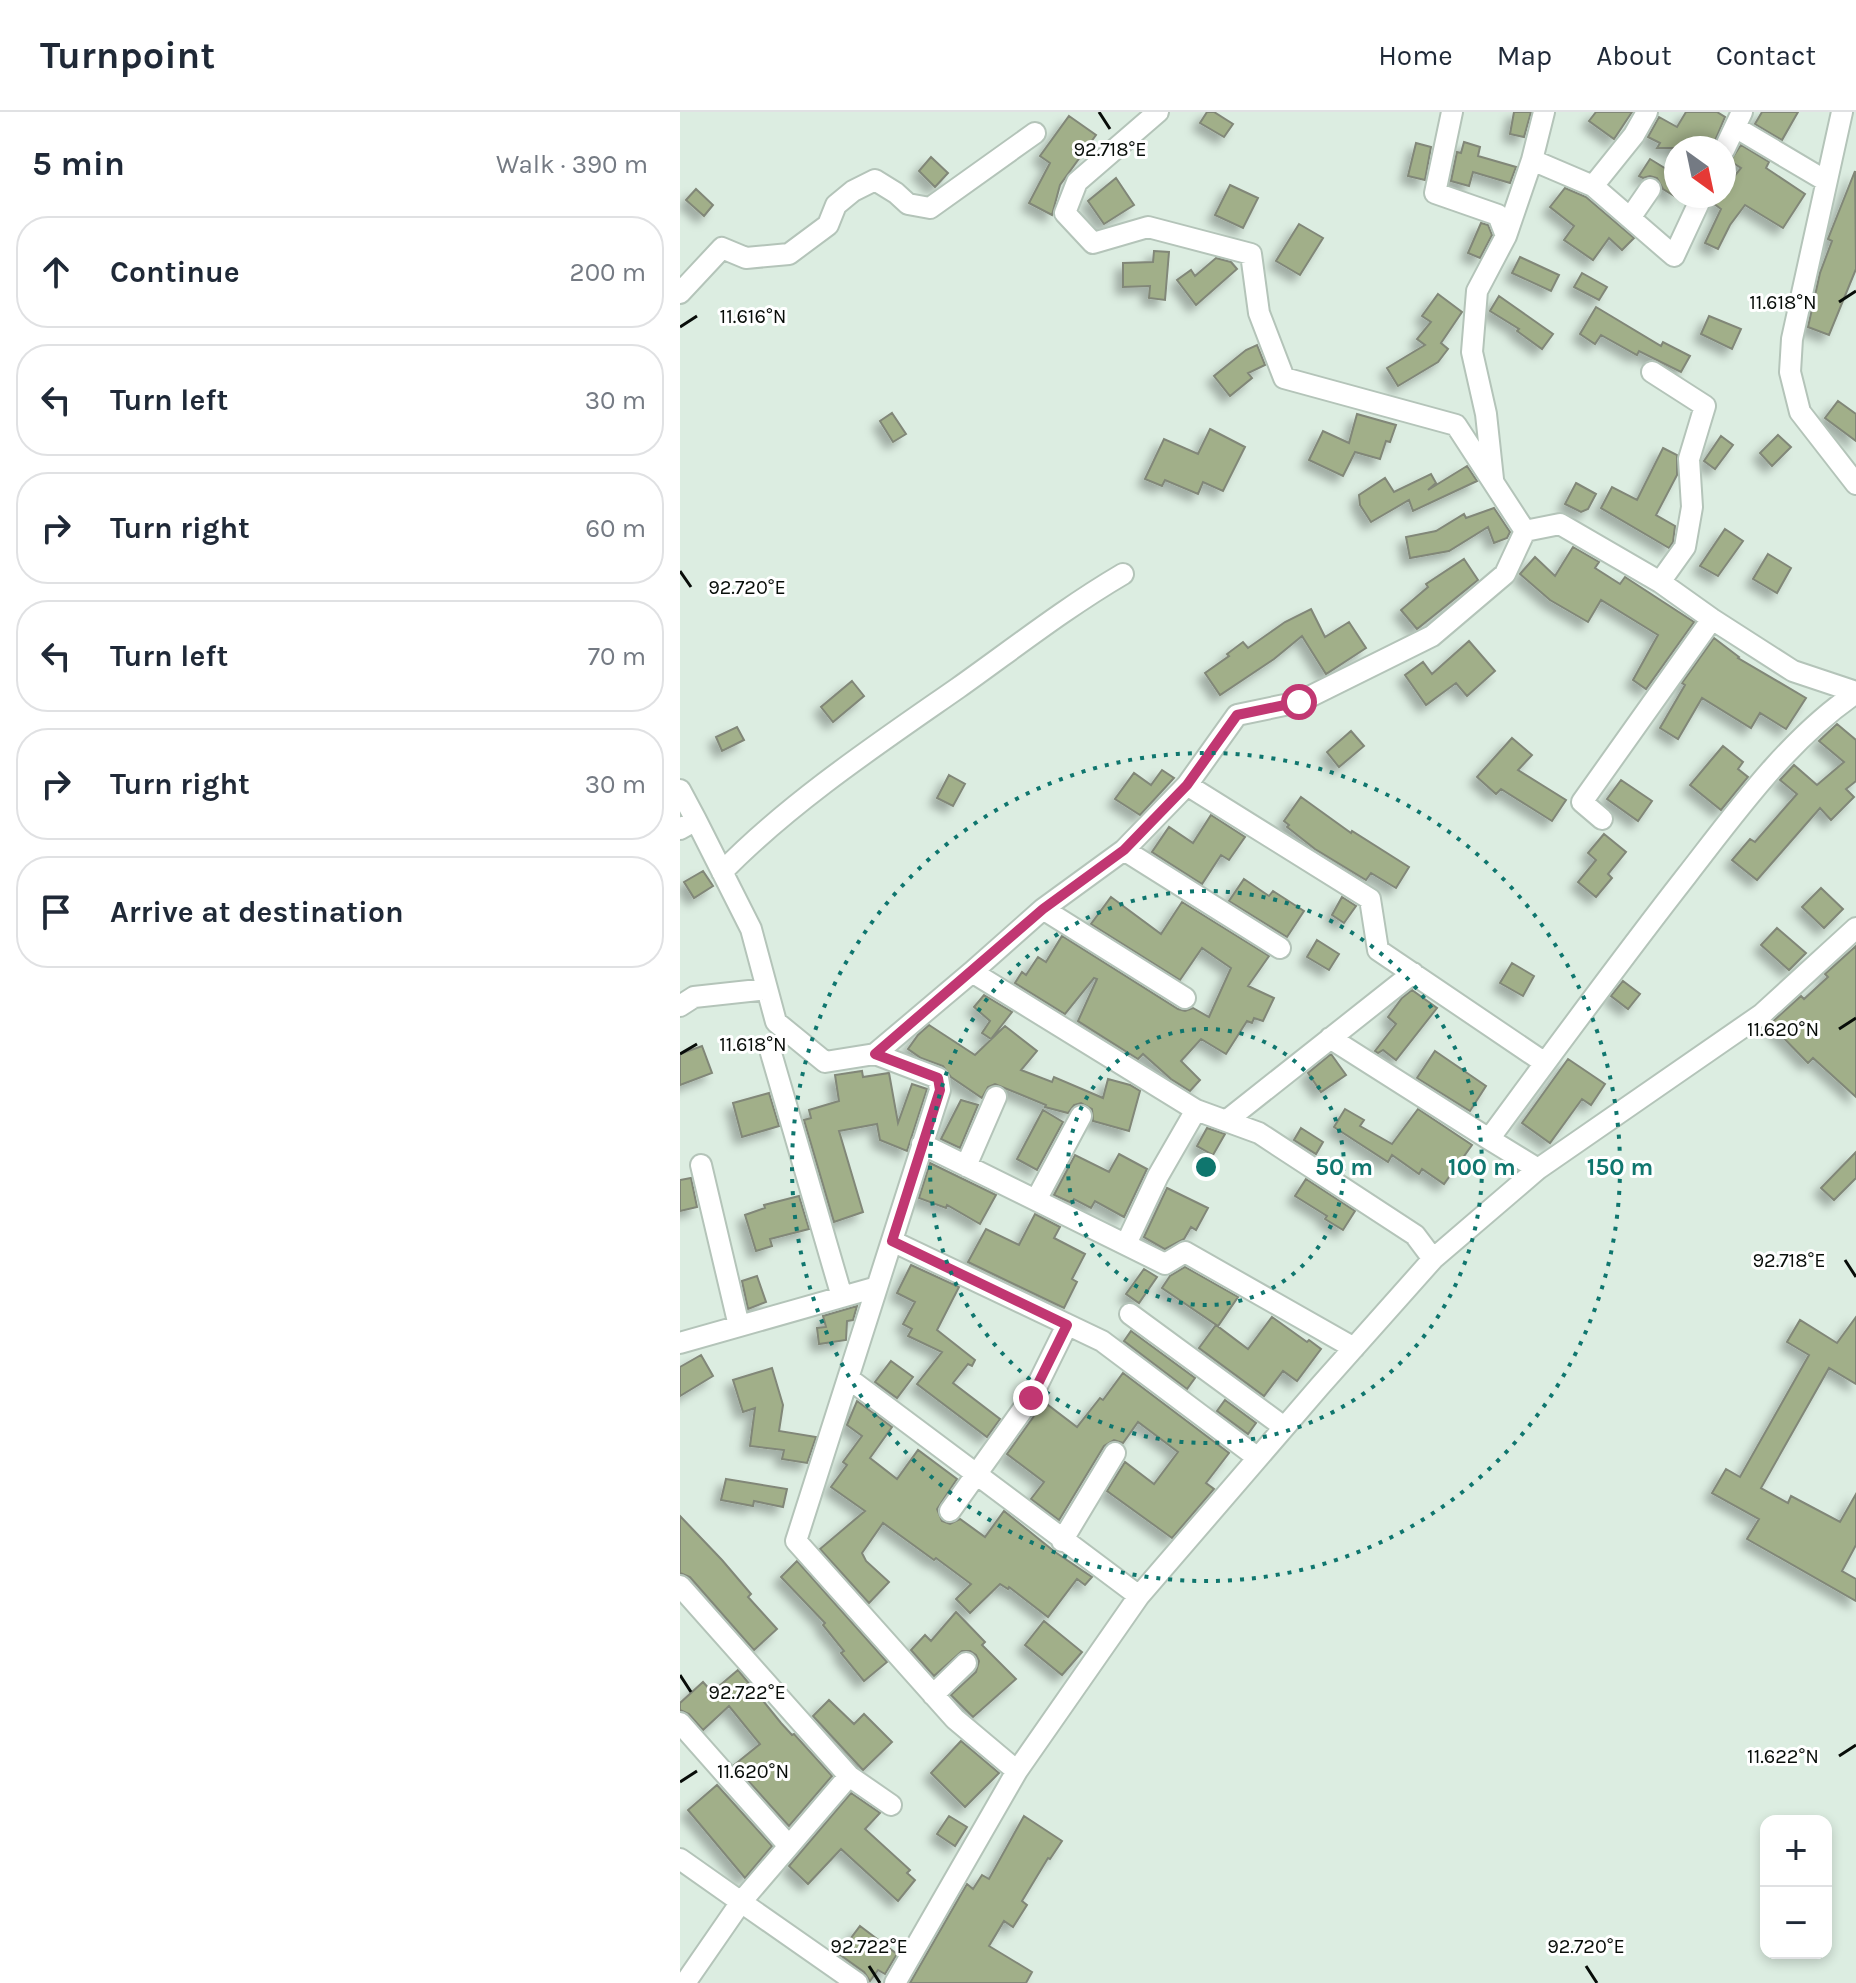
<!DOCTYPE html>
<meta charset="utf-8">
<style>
:root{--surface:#fff;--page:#f6f6f7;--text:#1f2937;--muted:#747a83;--line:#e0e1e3}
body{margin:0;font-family:Karla,sans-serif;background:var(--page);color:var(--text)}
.controls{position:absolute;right:24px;bottom:24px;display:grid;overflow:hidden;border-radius:16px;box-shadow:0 4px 12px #0003}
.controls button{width:72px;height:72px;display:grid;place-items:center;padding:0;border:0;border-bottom:2px solid var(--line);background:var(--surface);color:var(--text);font:40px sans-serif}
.compass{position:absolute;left:984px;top:24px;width:72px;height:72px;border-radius:50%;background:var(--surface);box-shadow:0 4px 12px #0003;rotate:147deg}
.stop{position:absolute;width:24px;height:24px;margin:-18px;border:6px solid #c13772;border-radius:50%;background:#fff}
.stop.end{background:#c13772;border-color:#fff;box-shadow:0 2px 8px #0008}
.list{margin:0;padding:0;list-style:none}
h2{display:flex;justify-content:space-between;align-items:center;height:104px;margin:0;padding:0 32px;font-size:34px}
h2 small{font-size:26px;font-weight:400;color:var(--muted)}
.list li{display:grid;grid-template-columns:52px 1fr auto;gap:24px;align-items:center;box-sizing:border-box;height:112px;margin:0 16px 16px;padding:0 16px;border:2px solid var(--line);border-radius:32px}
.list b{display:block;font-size:30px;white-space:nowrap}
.list em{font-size:26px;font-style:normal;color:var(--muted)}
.icon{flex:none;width:44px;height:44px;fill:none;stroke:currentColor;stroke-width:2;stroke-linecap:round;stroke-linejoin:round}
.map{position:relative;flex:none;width:1176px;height:1871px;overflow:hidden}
header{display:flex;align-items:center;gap:48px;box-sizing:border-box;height:112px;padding:0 40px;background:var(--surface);border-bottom:2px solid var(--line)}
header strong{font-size:38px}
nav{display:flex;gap:44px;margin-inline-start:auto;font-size:28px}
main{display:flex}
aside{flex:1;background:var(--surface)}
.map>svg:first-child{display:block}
</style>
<header>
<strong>Turnpoint</strong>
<nav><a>Home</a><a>Map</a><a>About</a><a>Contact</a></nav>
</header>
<main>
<aside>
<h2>5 min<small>Walk · 390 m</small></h2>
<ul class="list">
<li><svg class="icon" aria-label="ahead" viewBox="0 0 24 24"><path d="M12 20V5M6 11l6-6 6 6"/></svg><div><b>Continue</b></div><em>200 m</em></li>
<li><svg class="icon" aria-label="left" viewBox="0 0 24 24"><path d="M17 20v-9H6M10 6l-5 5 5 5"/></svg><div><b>Turn left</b></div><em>30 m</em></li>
<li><svg class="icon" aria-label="right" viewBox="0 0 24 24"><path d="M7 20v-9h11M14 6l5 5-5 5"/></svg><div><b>Turn right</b></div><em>60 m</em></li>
<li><svg class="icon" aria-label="left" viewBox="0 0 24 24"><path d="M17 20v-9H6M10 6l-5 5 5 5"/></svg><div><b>Turn left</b></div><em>70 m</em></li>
<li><svg class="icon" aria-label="right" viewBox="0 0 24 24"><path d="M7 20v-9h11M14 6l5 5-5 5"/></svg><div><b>Turn right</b></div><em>30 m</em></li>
<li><svg class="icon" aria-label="arrive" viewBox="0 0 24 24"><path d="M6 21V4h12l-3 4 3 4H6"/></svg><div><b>Arrive at destination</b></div></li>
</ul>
</aside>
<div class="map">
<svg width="1176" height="1871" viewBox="0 0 1176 1871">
<defs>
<filter id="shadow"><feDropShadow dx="-7" dy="7" stdDeviation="4" flood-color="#0004"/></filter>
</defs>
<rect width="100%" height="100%" fill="#dcede1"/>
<path fill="#a1af89" stroke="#818778" stroke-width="2" filter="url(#shadow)" d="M527 0H534L553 12 544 25 520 11Z
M834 0H851L844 25 830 22Z
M916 0H952L934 27 909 9Z
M1006 0H1037L1045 5 1032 36H977L980 31 968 25 979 5 997 15Z
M1082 0H1118L1102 28 1075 12Z
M389 4 416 23 380 73 372 103 349 91 370 51 360 44Z
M784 30 800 35 798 44 836 55 830 71 793 60 789 74 771 69 777 40 781 41Z
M736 31 751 35 745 68 728 64Z
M1061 33 1089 50 1086 56 1125 82 1103 116 1065 93 1050 113 1038 137 1025 131 1041 97 1033 91 1039 84H1044V77L1061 56 1050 49Z
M251 45 268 61 255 75 239 59Z
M970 47 996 63V85L983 77 977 66 970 64 963 66 959 64Z
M1175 59 1176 157 1149 223 1128 215 1140 161 1152 129 1148 127Z
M436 66 454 93 424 112 408 89Z
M550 73 578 86 563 116 535 103Z
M885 76 906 85 954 126 942 138 929 126 913 148 884 128 894 114 870 95Z
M16 77 33 93 24 104 6 88Z
M801 111 808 113 812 123 800 146 788 141Z
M619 112 643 126 620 163 596 149Z
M474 139 489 140 485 188 469 186 470 174 443 175V151L473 150Z
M840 145 879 163 871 179 832 161Z
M536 146 551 150 557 157 516 193 497 168 511 158 515 164Z
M902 161 927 175 919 188 894 175Z
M758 182 782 200 761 231 768 237 758 250 718 274 707 256 745 233 737 227 751 210 742 204Z
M819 184 873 222 862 237 837 219 839 217 810 199Z
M916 195 981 234 983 230 1010 244 1001 260 959 239 957 243 921 223 915 232 900 222Z
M1029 204 1061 217 1052 237 1021 222Z
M577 233 585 253 568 261 572 266 550 284 534 264 566 238Z
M1158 289 1176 302V329L1145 306Z
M212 301 226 322 213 330 200 309Z
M677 302 716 313 710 330 706 329 700 347 675 340 663 364 629 348 643 319 669 331Z
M530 317 565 335 543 379 523 370 518 382 485 368 482 374 465 367 484 327 518 342Z
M1098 323 1111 335 1092 354 1080 341Z
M1041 324 1053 333 1035 357 1024 349Z
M983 336 997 343V363L976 403 995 414 993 430 989 436 921 396 932 375 957 388Z
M787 354 797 369 733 399 729 388 691 410 680 393 679 383 705 366 714 380 751 362 756 371 748 378Z
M896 371 916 382 908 397 901 400 885 392Z
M814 396 830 420 827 426 814 431 808 415 769 439 730 446 726 425 756 419 784 402 786 406Z
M1045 417 1063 429 1038 464 1020 454Z
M893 435 919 450 915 456 940 472 945 465 1014 510 966 577 953 568 978 523 921 488 908 510 870 488 840 462 855 445 875 464Z
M1088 442 1111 456 1097 481 1073 467Z
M784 447 798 468 737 517 721 498 748 475 746 472Z
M631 497 645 525 669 510 686 536 646 562 622 524 594 547 540 583 525 561 549 544 547 542 563 530 568 536 605 510Z
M1034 526 1059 545 1058 546 1126 586 1106 617 1080 601 1071 616 1022 586 998 627 980 616 1005 573 1002 571Z
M789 529 815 559 787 584 776 571 746 593 725 563 743 550 752 562Z
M172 569 184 584 153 610 141 595Z
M1157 612 1176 628V669L1166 677 1174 685 1151 708 1140 696 1077 768 1052 748 1070 727 1075 730 1117 682 1100 668 1114 653 1137 673 1164 650 1139 629Z
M57 615 64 628 42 639 36 625Z
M671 619 684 634 659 655 647 640Z
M832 626 852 643 838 658 886 688 872 709 821 677 816 682 797 665Z
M1043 634 1063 650 1058 657 1068 665 1041 698 1010 673Z
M482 658 494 666 460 703 435 687 454 661 471 673Z
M269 663 285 672 273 694 257 686Z
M941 668 972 689 958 709 927 687Z
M621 685 671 721 672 719 729 755 716 776 691 761 686 768 635 737 607 715 609 713 604 709Z
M531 703 565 725 549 748 541 743 522 772 472 740 489 715 513 731Z
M924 722 946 740 928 762 932 766 916 785 898 770 916 748 908 741Z
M23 759 33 774 14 786 4 770Z
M564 767 589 784 593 779 624 799 607 825 549 789Z
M1141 776 1163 797 1144 816 1122 795Z
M431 785 481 822 502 790 589 844 568 874 594 886 583 909 574 906 572 911 567 909 546 942 521 927 501 949 520 968 510 979 491 967 463 942 458 947 398 909 417 867 414 866 385 902 335 871 342 860 346 863 358 845 366 850 382 824 498 897 505 899 513 896 529 905 551 856 522 836 500 868 411 812Z
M662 785 676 794 664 811 652 803Z
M1097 816 1126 841 1109 858 1081 833Z
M637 828 659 842 649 858 627 845Z
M1176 834V985L1133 946 1128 951 1090 912 1121 884 1124 887 1148 865 1145 862Z
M832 851 854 864 843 884 820 871Z
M943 869 960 882 948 897 931 884Z
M732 878 757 896 716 948 703 938 698 941 695 939 716 912 708 905 722 886Z
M304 883 332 900 311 927 302 921 310 909 294 895Z
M249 913 295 943 325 914 357 939 341 958 372 970 374 965 423 986 428 967 450 973 460 979 449 1019 413 1009 412 997 401 991 394 993 388 1001 365 995 366 993 315 972 308 975 302 986 271 965 263 954 241 946 228 937 238 923Z
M22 934 32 961 0 973V942Z
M755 939 806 974 790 999 737 966Z
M651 942 666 963 641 980 628 961Z
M888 947 925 972 911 993 902 987 870 1031 842 1011Z
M182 959 183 965 209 961 218 1011 232 972 247 977 227 1039 200 1028 197 1012 159 1019 183 1100 154 1110 124 1008 131 1006 129 998 159 989 155 963Z
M89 981 99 1014 62 1025 53 991Z
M281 988 298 993 280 1036 261 1027Z
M665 997 684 1008 680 1014 712 1032 738 997 792 1033 764 1072 742 1057 739 1062 712 1043 708 1050 654 1015Z
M363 998 383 1010 357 1058 337 1047Z
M527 1016 545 1022 533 1043 517 1034Z
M621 1016 643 1030 636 1042 614 1028Z
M1176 1040V1066L1154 1088 1141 1076Z
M439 1042 467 1057 444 1105 415 1089 411 1096 394 1087 392 1091 374 1083 395 1043 429 1060Z
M250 1051 316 1083 300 1112 267 1093 266 1096 239 1086Z
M11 1066 17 1095 0 1099V1068Z
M626 1067 675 1099 663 1118 645 1107 647 1104 615 1084Z
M487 1076 528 1096 516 1118 511 1115 504 1127 485 1137 464 1125Z
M119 1084 129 1117 90 1127 92 1134 76 1139 65 1103 85 1096 84 1093Z
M355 1102 380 1115 374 1126 405 1142 392 1167 397 1170 384 1196 288 1150 306 1117 339 1133Z
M231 1153 279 1175 257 1218 295 1248 292 1254 288 1252 273 1271 320 1307 307 1325 237 1272 262 1240 228 1224 232 1217 223 1212 235 1190 217 1181Z
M505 1155 558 1185 538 1214 482 1176 490 1164Z
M464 1157 477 1165 459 1191 446 1182Z
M77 1164 86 1190 68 1197 62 1169Z
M177 1194 173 1208 167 1209 166 1228 139 1232 137 1216 146 1215 143 1204Z
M592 1205 627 1230 629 1228 641 1237 617 1269 603 1259 584 1284 519 1236 536 1213 568 1237Z
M1176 1205V1272L1149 1256 1081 1376 1108 1391 1111 1384 1160 1410 1176 1382V1433L1162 1459 1176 1467V1489L1067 1427 1079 1407 1032 1381 1046 1357 1060 1365 1129 1243 1107 1230 1120 1208 1157 1231Z
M451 1219 515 1266 507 1277 444 1229Z
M21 1243 33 1264 0 1284V1255Z
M211 1249 233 1265 217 1286 195 1270Z
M92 1256 103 1293 99 1319 136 1325 127 1351 102 1347 104 1338 70 1334 75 1296 63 1300 53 1268Z
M443 1261 549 1341 526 1371 534 1377 492 1426 427 1379 445 1350 474 1372 498 1340 458 1310 443 1331 434 1328 424 1334 379 1408 351 1387 364 1370 327 1342 364 1290 397 1315 420 1286 423 1288Z
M545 1288 576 1311 568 1322 537 1299Z
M177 1289 212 1315 190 1346 217 1367 238 1338 277 1367 257 1397 262 1409 270 1412 280 1407 305 1425 324 1399 375 1440 412 1465 405 1473 397 1467 368 1505 329 1475 328 1477 320 1472 290 1501 276 1487 291 1472 256 1446 254 1448 203 1411 182 1441 186 1449 209 1470 189 1491 140 1437 185 1399 151 1375 167 1353 163 1350 182 1324 167 1313Z
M46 1367 107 1377 103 1395 74 1389 73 1394 41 1388Z
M0 1404 42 1448 71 1482 68 1485 97 1517 74 1538 10 1465 0 1461Z
M117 1449 207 1550 184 1569 161 1541 164 1539 143 1513 145 1511 101 1465Z
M276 1500 305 1530 302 1533 336 1567 293 1605 271 1583 296 1560 299 1549 296 1543 290 1539H282L254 1564 231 1538 245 1523 251 1529Z
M364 1509 402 1540 382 1563 345 1533Z
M58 1558 101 1611 112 1623 114 1622 152 1664 109 1714 54 1653 80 1632 49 1594 23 1618 9 1602 0 1598V1591L23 1570 32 1580Z
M149 1588 174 1612 184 1602 212 1630 183 1658 133 1604Z
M281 1629 319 1661 285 1695 251 1661Z
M37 1673 92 1734 65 1766 8 1698Z
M171 1681 200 1701 185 1717 230 1758 227 1761 235 1768 218 1789 161 1737 128 1772 109 1754Z
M269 1704 287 1715 275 1734 257 1722Z
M344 1704 382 1729 370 1747 368 1746 342 1789 347 1793 333 1815 324 1809 309 1834 352 1860 346 1871H230L287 1772 293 1777 302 1763 309 1767Z
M180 1814 217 1842 205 1862 198 1858 190 1869 184 1860 159 1842Z"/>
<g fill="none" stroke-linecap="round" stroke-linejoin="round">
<defs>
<path id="minor" d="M478 0 397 70 385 101 413 131 468 115 571 142 579 201 604 266 776 313 845 419 880 412 980 470 1032 507 1113 559 1176 580
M772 0 755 81 818 103 826 124 797 179 792 240 806 302 813 367
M967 0 954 23 913 74 994 144 1022 84
M1162 0 1112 227 1110 260 1120 300 1176 372
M1055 15 1146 69
M1044 38 1062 0
M852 48 913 74
M950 106 970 77
M826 124 852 48 864 0
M0 181 42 136 66 146 109 142 148 113 156 93 173 79 195 68 216 81 228 92 250 96 355 21
M972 260 1025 294 1009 347 1012 395 1005 435 980 470
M845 419 825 462 752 524 619 590 557 603 507 673 690 787 698 838 865 951
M0 678 16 708
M922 707 902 690 1032 507
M0 717 16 708 71 817 96 910 145 950 195 942
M444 738 600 836
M42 760C109 691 199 631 278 576 333 537 385 496 443 462
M363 797 292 860 516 998 478 1064 446 1132
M505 886 363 797 444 738 507 673
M0 894 14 885 87 877
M650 926 809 1027
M91 941 162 1185
M516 998 579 1021 735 1123 753 1147
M546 1009 733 861
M242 1032 485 1152 505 1140 674 1236
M21 1053 59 1214
M286 1054 316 985
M858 1057 809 1027C874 939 939 850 1007 763 1056 700 1109 626 1176 581
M356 1088 401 1004
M212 1129 422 1229 578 1346
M450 1202 604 1315
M0 1231 197 1175
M168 1266 459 1484
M270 1399 351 1286 387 1213
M382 1429 435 1341
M0 1474 169 1664 61 1790 177 1871
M253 1583 286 1551
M0 1611 109 1734
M337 1659 459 1484 640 1274 753 1147 858 1057 1082 902 1176 816
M169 1664 211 1693
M0 1747 61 1790 5 1871
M215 1871 337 1659 275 1607 116 1429 260 978 258 966 195 942 292 860"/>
</defs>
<use href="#minor" stroke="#b4c4b9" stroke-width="24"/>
<use href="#minor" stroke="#fff" stroke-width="20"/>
</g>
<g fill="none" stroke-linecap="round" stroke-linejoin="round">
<path stroke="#c13772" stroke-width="10" d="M351 1286 387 1213 212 1129 260 978 258 966 195 942 363 797 444 738 507 673 557 603 619 590"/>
</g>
<path fill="none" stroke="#080d09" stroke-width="3" d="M419 0 430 17M1159 190 1176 179M0 215 17 204M0 459 11 475M1159 917 1176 906M0 942 17 932M1165 1148 1176 1165M0 1563 11 1580M1159 1644 1176 1633M0 1670 17 1659M189 1854 200 1871M906 1854 917 1871"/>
<g fill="none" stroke="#0f766e" stroke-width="4" stroke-dasharray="4 8">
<circle cx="526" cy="1055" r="138"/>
<circle cx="526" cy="1055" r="276"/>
<circle cx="526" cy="1055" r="414"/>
</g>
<g font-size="20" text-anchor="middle" fill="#080d09" stroke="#fff" stroke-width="6" stroke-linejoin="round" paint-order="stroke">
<text x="430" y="44">92.718°E</text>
<text x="1103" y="197">11.618°N</text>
<text x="73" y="211">11.616°N</text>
<text x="67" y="482">92.720°E</text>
<text x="1103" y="924">11.620°N</text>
<text x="73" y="939">11.618°N</text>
<text x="1109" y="1155">92.718°E</text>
<text x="67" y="1587">92.722°E</text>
<text x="1103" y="1651">11.622°N</text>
<text x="73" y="1666">11.620°N</text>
<text x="189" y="1841">92.722°E</text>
<text x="906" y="1841">92.720°E</text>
</g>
<circle cx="526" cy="1055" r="12" fill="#0f766e" stroke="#fff" stroke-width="4"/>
<g font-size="24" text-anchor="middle" font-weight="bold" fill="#0f766e" stroke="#fff" stroke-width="6" stroke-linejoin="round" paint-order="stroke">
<text x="664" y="1063">50 m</text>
<text x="802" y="1063">100 m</text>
<text x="940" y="1063">150 m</text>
</g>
</svg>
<div class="controls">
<button>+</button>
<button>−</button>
</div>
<svg class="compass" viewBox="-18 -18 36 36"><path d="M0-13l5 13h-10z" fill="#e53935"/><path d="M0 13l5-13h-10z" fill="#747a83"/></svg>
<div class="stop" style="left:619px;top:590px"></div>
<div class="stop end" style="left:351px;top:1286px"></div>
</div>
</main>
